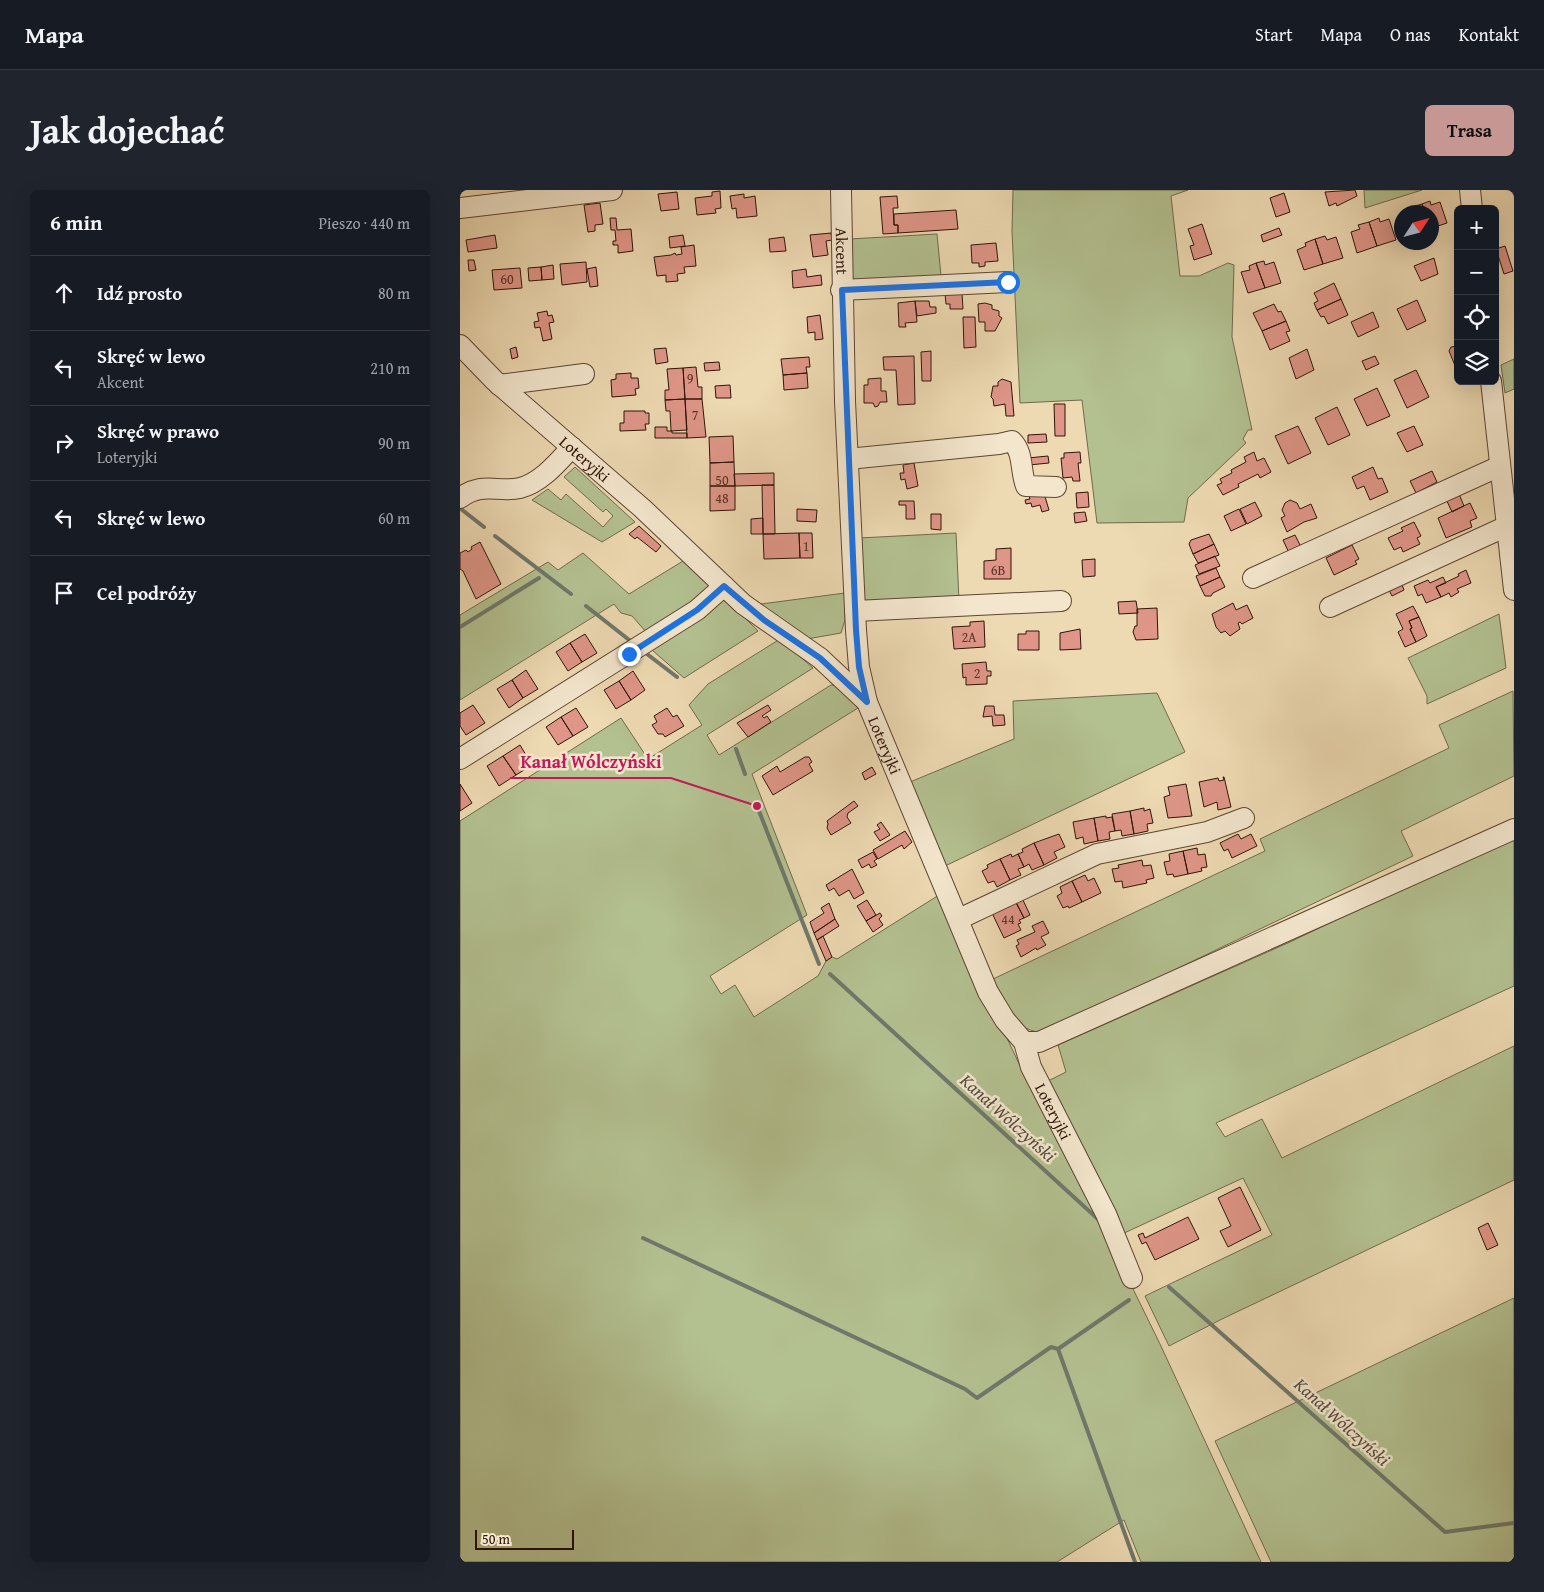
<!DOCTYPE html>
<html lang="pl">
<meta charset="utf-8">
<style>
:root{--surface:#171b24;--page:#20242c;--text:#f1f3f6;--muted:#9ea1a6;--line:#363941;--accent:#c59692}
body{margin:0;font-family:"Gentium Book Plus",serif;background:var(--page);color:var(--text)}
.controls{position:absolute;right:15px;top:15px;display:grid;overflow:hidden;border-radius:8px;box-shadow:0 5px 20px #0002}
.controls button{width:45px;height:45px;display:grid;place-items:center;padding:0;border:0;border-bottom:1px solid var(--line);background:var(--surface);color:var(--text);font:25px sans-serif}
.compass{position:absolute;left:934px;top:15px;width:45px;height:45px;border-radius:50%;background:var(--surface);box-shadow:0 5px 20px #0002;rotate:54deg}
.scale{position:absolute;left:15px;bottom:12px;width:99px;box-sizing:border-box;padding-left:5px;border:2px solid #2f1407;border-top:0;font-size:14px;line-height:18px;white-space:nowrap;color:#2f1407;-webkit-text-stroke:4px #f3e6cd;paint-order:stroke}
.stop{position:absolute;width:15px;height:15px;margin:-11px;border:4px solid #1a73e8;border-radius:50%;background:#fff}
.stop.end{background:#1a73e8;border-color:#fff;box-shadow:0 1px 5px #0008}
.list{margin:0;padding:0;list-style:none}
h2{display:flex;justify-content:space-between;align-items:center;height:65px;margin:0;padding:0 20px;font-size:21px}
h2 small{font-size:16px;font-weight:400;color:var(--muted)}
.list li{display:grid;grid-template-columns:32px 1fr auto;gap:15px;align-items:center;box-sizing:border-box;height:75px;padding:0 20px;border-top:1px solid var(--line)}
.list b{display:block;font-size:19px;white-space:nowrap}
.list p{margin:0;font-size:16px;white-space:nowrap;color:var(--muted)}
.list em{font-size:16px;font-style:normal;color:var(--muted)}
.icon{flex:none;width:28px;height:28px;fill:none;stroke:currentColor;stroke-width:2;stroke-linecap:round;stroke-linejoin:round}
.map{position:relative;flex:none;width:1054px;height:1372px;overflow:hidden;border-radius:8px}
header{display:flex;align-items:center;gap:30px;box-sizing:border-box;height:70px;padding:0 25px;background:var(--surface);border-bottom:1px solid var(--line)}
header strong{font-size:24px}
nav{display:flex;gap:28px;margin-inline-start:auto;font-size:18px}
.intro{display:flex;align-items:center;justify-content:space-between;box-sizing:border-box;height:120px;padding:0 30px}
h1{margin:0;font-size:35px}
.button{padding:12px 22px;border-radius:8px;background:var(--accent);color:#111;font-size:18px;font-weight:700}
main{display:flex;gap:30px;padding:0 30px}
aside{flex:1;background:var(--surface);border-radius:8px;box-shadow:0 5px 20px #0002}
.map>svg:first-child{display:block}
</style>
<header>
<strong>Mapa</strong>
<nav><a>Start</a><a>Mapa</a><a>O nas</a><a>Kontakt</a></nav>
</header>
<div class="intro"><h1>Jak dojechać</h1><a class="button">Trasa</a></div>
<main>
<aside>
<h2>6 min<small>Pieszo · 440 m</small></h2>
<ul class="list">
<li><svg class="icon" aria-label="ahead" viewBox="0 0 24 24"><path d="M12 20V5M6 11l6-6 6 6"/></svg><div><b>Idź prosto</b></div><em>80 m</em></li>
<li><svg class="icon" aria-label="left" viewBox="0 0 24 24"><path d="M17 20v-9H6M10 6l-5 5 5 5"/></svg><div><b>Skręć w lewo</b><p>Akcent</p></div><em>210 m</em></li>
<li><svg class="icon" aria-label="right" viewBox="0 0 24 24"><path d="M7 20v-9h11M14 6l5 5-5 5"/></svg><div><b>Skręć w prawo</b><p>Loteryjki</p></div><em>90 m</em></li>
<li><svg class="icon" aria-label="left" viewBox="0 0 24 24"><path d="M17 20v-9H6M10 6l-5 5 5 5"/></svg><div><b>Skręć w lewo</b></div><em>60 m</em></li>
<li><svg class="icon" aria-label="arrive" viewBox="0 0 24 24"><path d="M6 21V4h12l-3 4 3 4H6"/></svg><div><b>Cel podróży</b></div></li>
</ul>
</aside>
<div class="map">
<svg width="1054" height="1372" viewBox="0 0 1054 1372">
<rect width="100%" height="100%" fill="#edd9b2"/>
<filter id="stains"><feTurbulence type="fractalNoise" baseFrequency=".004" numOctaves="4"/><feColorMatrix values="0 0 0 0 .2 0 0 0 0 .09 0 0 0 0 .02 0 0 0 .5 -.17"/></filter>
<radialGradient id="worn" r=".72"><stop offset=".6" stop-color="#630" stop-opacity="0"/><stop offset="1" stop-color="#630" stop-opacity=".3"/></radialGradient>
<path fill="#b3c090" stroke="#716a4c" d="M553 0H728L711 6 720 86H739L768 73 774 75 772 147 792 240H788L783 249 786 253 728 308 724 332 637 333 622 210 560 213 552 41Z
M904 0H962L905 18Z
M477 44 481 86 390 90V49Z
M1054 169V199L1045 203 1041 175Z
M115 277 175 332 142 352 72 310 88 299 101 310 106 304 143 337 153 326 146 319 143 322 104 287Z
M496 343 499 411 403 416 399 348Z
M123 363 169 404 228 368 253 394 237 412 187 443 172 426 161 423 154 414 0 510V425L88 372 98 380Z
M385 403V430L381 443 347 449 301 414Z
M263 406 298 441 224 488 192 460Z
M1039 424 1046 478 967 514V506L948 468Z
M320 449 353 478 247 545 259 565 371 495 377 496 398 518 292 584 347 725 250 786 261 804 275 795 294 827 358 786 366 771 372 767 377 769 479 705 572 901 600 950 700 1154 801 1372H681L664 1330 597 1372H0V631L161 528 188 569 242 535 229 515 248 494Z
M1053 501 1054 586 941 641 953 666 582 843C548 837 546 817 533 789L805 661 800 649 989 558 979 535Z
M697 503 725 562 485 676 450 592 554 549 553 511Z
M1047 645 1054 651V796L756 933 765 947 802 929 822 968 1054 856V990L762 1129 709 1156 685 1106 812 1045 783 988 660 1045 586 892 606 882 598 855 830 752 1034 654Z
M1054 1108V1372H811L755 1251Z"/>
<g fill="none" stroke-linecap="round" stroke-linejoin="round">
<path stroke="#6f786b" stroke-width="4" d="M1 319 24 337
M35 346 111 404
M126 416 173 453
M0 437 79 388
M183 461 217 487
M276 559 285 584
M297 616 359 774
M370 784 640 1031
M183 1048 505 1199 517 1208 591 1157 598 1159 669 1110
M709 1097 985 1342 1054 1333
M598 1159 675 1372"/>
</g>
<path fill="#df9688" stroke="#2f1407" d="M895 0 897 6 877 16 876 13 869 16 865 2Z
M260 1 261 18 255 19 256 23 237 25 235 8 252 6V2Z
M217 2 219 19 201 21 198 4Z
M824 3 830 22 816 27 810 8Z
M284 4V8L295 6 297 26 277 28 276 18 272 19 270 6Z
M437 6 438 18H433L434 35H438V43L423 44 420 7Z
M970 11 971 15 980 12 987 33 972 38V22H965L962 14Z
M140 13 143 34 135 35V41L128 42 124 15Z
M962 14 965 22H949L956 20 955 16Z
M496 20 498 39 438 43V35H434V24Z
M150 28H156L157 40 171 39 173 61 158 63V55H153V51H156L155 40H151Z
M919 28 920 32 929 29 936 50 917 56 909 32Z
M909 32 917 56 897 63 891 42 900 39 898 35Z
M742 34 752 64 734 70 730 56 734 55 728 39Z
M819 38 822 45 803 52 801 45Z
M371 43 372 50 366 51 368 65 353 67 350 45Z
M35 45 37 58 8 62 6 50Z
M223 45 225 56 210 58 209 47Z
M865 46 867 50 876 47 883 68 863 74 855 49Z
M324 47 326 61 310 62 309 49Z
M855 49 863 74 844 80 837 60 846 56 845 53Z
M536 53 538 71 525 72V76L519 77V73H512L511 55Z
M234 55 236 76 224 77 225 83 217 84 218 91 206 92V85L197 86 194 67 211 65 215 63 216 65 222 64 221 57Z
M1045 56 1053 81 1044 84 1036 59Z
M974 68 978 84 961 91 954 76Z
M8 70H14L16 80 9 81Z
M804 71 805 75 814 72 821 93 805 98 796 73Z
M126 72 127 92 102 95 100 74Z
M796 73 805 98 788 103 781 82 790 80 789 76Z
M93 75 94 89 82 90 81 77Z
M81 77 82 90 69 91 68 78Z
M136 77 138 96 130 97 127 79Z
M60 78 62 98 34 100 32 80Z
M346 79 347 87 361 85 362 95 333 98 332 81Z
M874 93 881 109 857 120 854 113 858 111 854 103Z
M502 103 503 119H490V114H486L485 104Z
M881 109 888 125 868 134 864 126 861 127 857 120Z
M957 110 966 131 947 140 937 119Z
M455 111H469L470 117H476V123L457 126Z
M455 111 457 132 445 133 446 137H439L438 113Z
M525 113 532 115V119L539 121V126L542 128 535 141H525V132H519L518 114Z
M814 114 818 122 821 121 826 131 802 141 793 123Z
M87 121 88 126 92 125 94 132 89 133 92 149 83 151 80 137 75 138 74 132 79 131 77 123Z
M913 122 919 137 898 147 891 132Z
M360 125 363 149 355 150V142L348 143 347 127Z
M503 127H515L516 157 504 158Z
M826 131 830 141 826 142 830 151 810 160 802 141Z
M998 156V178H996L989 161 991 157Z
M56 157 58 167 52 169 50 159Z
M206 158 208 172 196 174 194 159Z
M847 159 854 180 836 189 829 168Z
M471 161V191H462L461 162Z
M454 166 455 214 438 215 436 180H424L423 167Z
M915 166 919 174 906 180 902 171Z
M349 167 350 177H346L347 183 323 185 321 169Z
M259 172 260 180 245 181 244 173Z
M236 177 238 197H242V209H225L223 178Z
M223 178 225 209 205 210V200H209L207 179Z
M956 180 969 207 947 218 934 190Z
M171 183V188H178L179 198 175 199 176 205 152 207 151 190 156 189V184Z
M347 183 348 198 324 200 323 185Z
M421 188V201H426L427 212H420L418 216 415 217 413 213H404V195H408V189Z
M542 189 551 192 554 226H546L545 214 534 216 533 209 531 207 533 196H538V192Z
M270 195 271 208H256L255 196Z
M917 198 930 226 907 236 894 209Z
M225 209H242L246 247 227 248Z
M225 209 227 240 211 241 210 221H206L205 210Z
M594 214H605V246H595Z
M877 217 890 245 868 255 855 228Z
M164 221H185V223H189V234H185L186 240 160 241V233H164Z
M838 236 851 263 828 274 815 246Z
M954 236 963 255 947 262 937 243Z
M195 237H207V241H212V243H227V248H195Z
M586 244 587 252 568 253V245Z
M273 246 274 272 250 273 249 247Z
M620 262 621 273H618L620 291H613L612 287 603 288 601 268H604V263Z
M794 262 797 271 804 268 811 282 800 288 798 284 778 294 779 297 763 305 757 295 762 293 760 289 772 283 771 280 786 272 784 267Z
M588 266 589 273 569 275 568 268Z
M274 272 275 296H250V273Z
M454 273 458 296 447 299 445 289 441 290 440 283H444L443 275Z
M913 277 918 289 922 288 928 302 910 310 904 296 897 299 892 287Z
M972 281 977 292 956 303 950 291Z
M314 283V295L275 296 274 284Z
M302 295H314L315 344H303Z
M250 296H275V320L250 321Z
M583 300 589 320 582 322 580 315 572 317 571 313 566 314 565 310 570 309 568 303Z
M628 302 629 317 617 318 616 303Z
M999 304 1004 316 992 322 986 309Z
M830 310 837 313 840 319 851 314 857 328 844 332 827 342 821 328 825 326 822 320 825 313Z
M439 311H454L455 329H446V315H439Z
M795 312 802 326 787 334 780 319Z
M1010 313 1017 328 1010 331 1012 337 986 348 978 328Z
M337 319 357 320 356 332 337 331Z
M779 319 786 334 771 341 764 326Z
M625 322 627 331 615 333 614 323Z
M471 324H481V340L471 339Z
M303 328V344H291V329Z
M954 332 961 346 957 348 960 354 943 362 941 357 934 360 928 348 943 341 941 338Z
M179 336 201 356 196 362 177 347 175 349 169 344Z
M339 343H352L353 368H340Z
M339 343 340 368 304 369 303 344Z
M749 344 754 354 733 364 729 354 731 350Z
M835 345 842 359 830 365 823 350Z
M20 352 41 394 16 409 3 381 0 379V363L6 360 8 362 12 359 11 357Z
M754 354 759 365 738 373 733 364Z
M892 355 899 369 895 371 897 374 874 385 866 368Z
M551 358V389H524V371L536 370V359Z
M755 366 760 376 739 384 735 375Z
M635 369V386L623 387 622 370Z
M756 378 760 387 740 396 736 386Z
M1006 380 1011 393 997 399 999 402 991 407 989 403 981 407 976 397 999 386 998 384Z
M760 387 765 397 753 403 751 406H745L740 396Z
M983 387 986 393 976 397 981 407 966 413 962 404 958 406 954 396 968 390 970 393Z
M941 392 944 400 932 406 928 398Z
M676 411 678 423 659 424 658 412Z
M773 413 776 420 787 415 793 428 782 434 780 432 778 433 780 439 770 446 765 441 761 443 756 437 752 424Z
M953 416 959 427 949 431 952 438 950 439 956 452 945 457 938 442 943 439 936 424Z
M697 418 698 449 676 450 673 442 675 436H677V419Z
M959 427 967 446 956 452 950 439 952 438 949 431Z
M524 431 525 457 494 459 492 437 510 436V432Z
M620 439 621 459 600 460V443Z
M566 441H579V460H558V444H566Z
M125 444 137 463 122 472 110 453Z
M110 453 122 472 108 481 96 462Z
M526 472 527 481H531V486H527V494L506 495V487L503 488 502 474Z
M66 480 78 499 63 508 52 490Z
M173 481 185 500 171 510 159 491Z
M52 490 63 508 49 518 37 499Z
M159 491 171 510 156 519 144 500Z
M13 515 25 533 6 545 0 536V523Z
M308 515 311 520 302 526 304 528 307 526 311 532 288 547 277 533Z
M525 516H534L535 525H544L545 535 533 536 532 526 523 527Z
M116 518 128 537 113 546 101 527Z
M207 518 213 527 217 525 224 536 205 547 203 544H198L192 535 197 532 194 526Z
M101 527 113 546 98 555 86 537Z
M60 555 72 575 56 585 43 566Z
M43 566 56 585 39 596 27 576Z
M345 567H349L352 572 349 574 353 581 313 605 302 586 317 576 320 582Z
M412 577 416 584 405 590 402 583Z
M763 587H764L771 617 758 620 757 612 744 617 739 592 758 588 759 591 764 590Z
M0 594 12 613 0 621Z
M726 594 732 626 708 628 704 607 710 605 708 597Z
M394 611 398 616 388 623 387 627 391 633 371 645 367 638 368 634 367 631Z
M684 618V621L690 619 693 633 687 634 688 641 674 644 670 621Z
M670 621 674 644 662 646 661 640 655 641 652 624Z
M646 626V628L652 627 655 641 649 642 650 649 638 651 634 628Z
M634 628 638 651 624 654 623 647 616 649 613 632Z
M421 632 430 645 420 651 414 642 420 639 417 635Z
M445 641 452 652 444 659 442 655 418 669 413 660Z
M599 644 605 657 594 662 597 668 584 675 574 653Z
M778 644 781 649 791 644 797 656 772 668 768 659 764 661 760 653Z
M574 653 584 675 572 680 569 674 564 677 558 664 563 662 562 659Z
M737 658 738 665 745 664 747 677 741 678 742 681 728 684 723 661Z
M723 661 728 684 714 687 713 684 707 685 704 672 710 671 709 664Z
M413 662 417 669 414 671 417 675 411 678 409 674 402 678 398 670Z
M551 664 552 667 558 664 564 677 558 679 561 685 550 690 540 669Z
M540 669 550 690 537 697 534 691 528 693 522 681 528 678 527 675Z
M682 670 683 676 691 675 694 688 686 690 687 693 663 698 662 691 655 692 652 679 659 678 658 675Z
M392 679 404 703 394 709 389 700 379 706 374 698 369 701 366 695Z
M625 685 628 691 634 688 641 703 622 712 612 691Z
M612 691 622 712 609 718 608 716 603 718 597 706 602 703 600 697Z
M562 708 570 725 564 728 555 711Z
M407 710 416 725 406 731 397 716Z
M556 712 564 728 559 730 561 733 558 734 561 740 544 748 532 723Z
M369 713 375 729 354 743 350 732 364 723 361 718Z
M420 723 422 726 419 729 423 735 413 742 406 731Z
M375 729 379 736 357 750 354 743Z
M583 731 589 743 581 747 586 755 577 760 576 758 561 767 556 756 559 754 557 750 575 742 572 736Z
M363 746 372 767 366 771 357 750Z
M780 997 801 1040 768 1057 760 1041 771 1036 758 1008Z
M728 1027 739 1049 695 1070 686 1052 682 1054 678 1045 683 1043 685 1048Z
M1028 1033 1038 1055 1027 1060 1018 1038Z"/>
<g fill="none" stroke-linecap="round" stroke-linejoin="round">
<defs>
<g id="minor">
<path id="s1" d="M381 0 385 211 396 440 399 477 407 512"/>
<path d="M1010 0 1012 19"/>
<path d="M0 18 152 0"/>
<path d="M381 100 548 92"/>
<path id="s2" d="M0 155 35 191 182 318 283 414 360 468 407 512 528 802 545 830 564 852 571 877 646 1024 672 1088"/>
<path d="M1031 191 1054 400"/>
<path d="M39 195 124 184"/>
<path d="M388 269 539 254 552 251C564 263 560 281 566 296L596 297"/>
<path d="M0 308C23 291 37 303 60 298 81 293 98 272 112 257"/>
<path d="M793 388 1040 276"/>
<path d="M870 417 1047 336"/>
<path d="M395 421 601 411"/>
<path d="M0 569 237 420 264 396"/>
<path d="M499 729 637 664 747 642 784 628"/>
<path d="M564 852H579L1054 639"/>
</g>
</defs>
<use href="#minor" stroke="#5e4532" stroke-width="22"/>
<use href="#minor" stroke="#f3e6cd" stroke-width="20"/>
</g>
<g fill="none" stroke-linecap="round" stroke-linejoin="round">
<path stroke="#1a73e8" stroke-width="6" d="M169 464 237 420 264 396 304 430 360 468 407 512 399 477 396 440 382 100 548 92"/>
</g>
<g text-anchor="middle" stroke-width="5" stroke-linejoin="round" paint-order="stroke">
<g font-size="14" fill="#5b3427">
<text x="47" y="94">60</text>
<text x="230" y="193">9</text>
<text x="235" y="230">7</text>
<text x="262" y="295">50</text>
<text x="262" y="313">48</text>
<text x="346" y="361">1</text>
<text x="538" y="385">6B</text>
<text x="509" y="452">2A</text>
<text x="517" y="488">2</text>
<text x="548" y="734">44</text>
</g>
<g font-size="16" fill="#2f1407" stroke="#f3e6cd">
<text dy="6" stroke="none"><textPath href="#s1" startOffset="61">Akcent</textPath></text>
<text dy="6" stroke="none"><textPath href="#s2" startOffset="169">Loteryjki</textPath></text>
<text dy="6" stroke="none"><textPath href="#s2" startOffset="589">Loteryjki</textPath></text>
<text dy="6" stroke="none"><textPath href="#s2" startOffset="994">Loteryjki</textPath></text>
</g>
<g font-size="18" font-style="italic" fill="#544e41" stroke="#f3e6cd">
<text transform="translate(548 928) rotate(42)" y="6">Kanał Wólczyński</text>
<text transform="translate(882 1232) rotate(42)" y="6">Kanał Wólczyński</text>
</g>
</g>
<path fill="none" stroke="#c2185b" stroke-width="2" d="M297 616L211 588H50"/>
<circle fill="#c2185b" stroke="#f3e6cd" stroke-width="2" cx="297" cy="616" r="5"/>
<g font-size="18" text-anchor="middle" font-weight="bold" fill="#c2185b" stroke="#f3e6cd" stroke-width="5" stroke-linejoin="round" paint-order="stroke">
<text x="131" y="578">Kanał Wólczyński</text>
</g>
<rect width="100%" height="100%" filter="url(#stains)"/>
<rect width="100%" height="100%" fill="url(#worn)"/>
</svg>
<div class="controls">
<button>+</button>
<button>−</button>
<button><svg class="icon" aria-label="locate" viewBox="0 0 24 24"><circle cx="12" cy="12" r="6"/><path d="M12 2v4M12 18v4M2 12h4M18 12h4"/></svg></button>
<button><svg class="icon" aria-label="layers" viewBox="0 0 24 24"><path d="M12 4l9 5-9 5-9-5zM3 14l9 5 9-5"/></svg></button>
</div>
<svg class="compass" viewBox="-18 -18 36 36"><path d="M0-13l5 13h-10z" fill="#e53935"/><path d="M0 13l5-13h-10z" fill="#9ea1a6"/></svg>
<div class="scale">50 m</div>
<div class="stop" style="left:548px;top:92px"></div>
<div class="stop end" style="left:169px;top:464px"></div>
</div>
</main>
